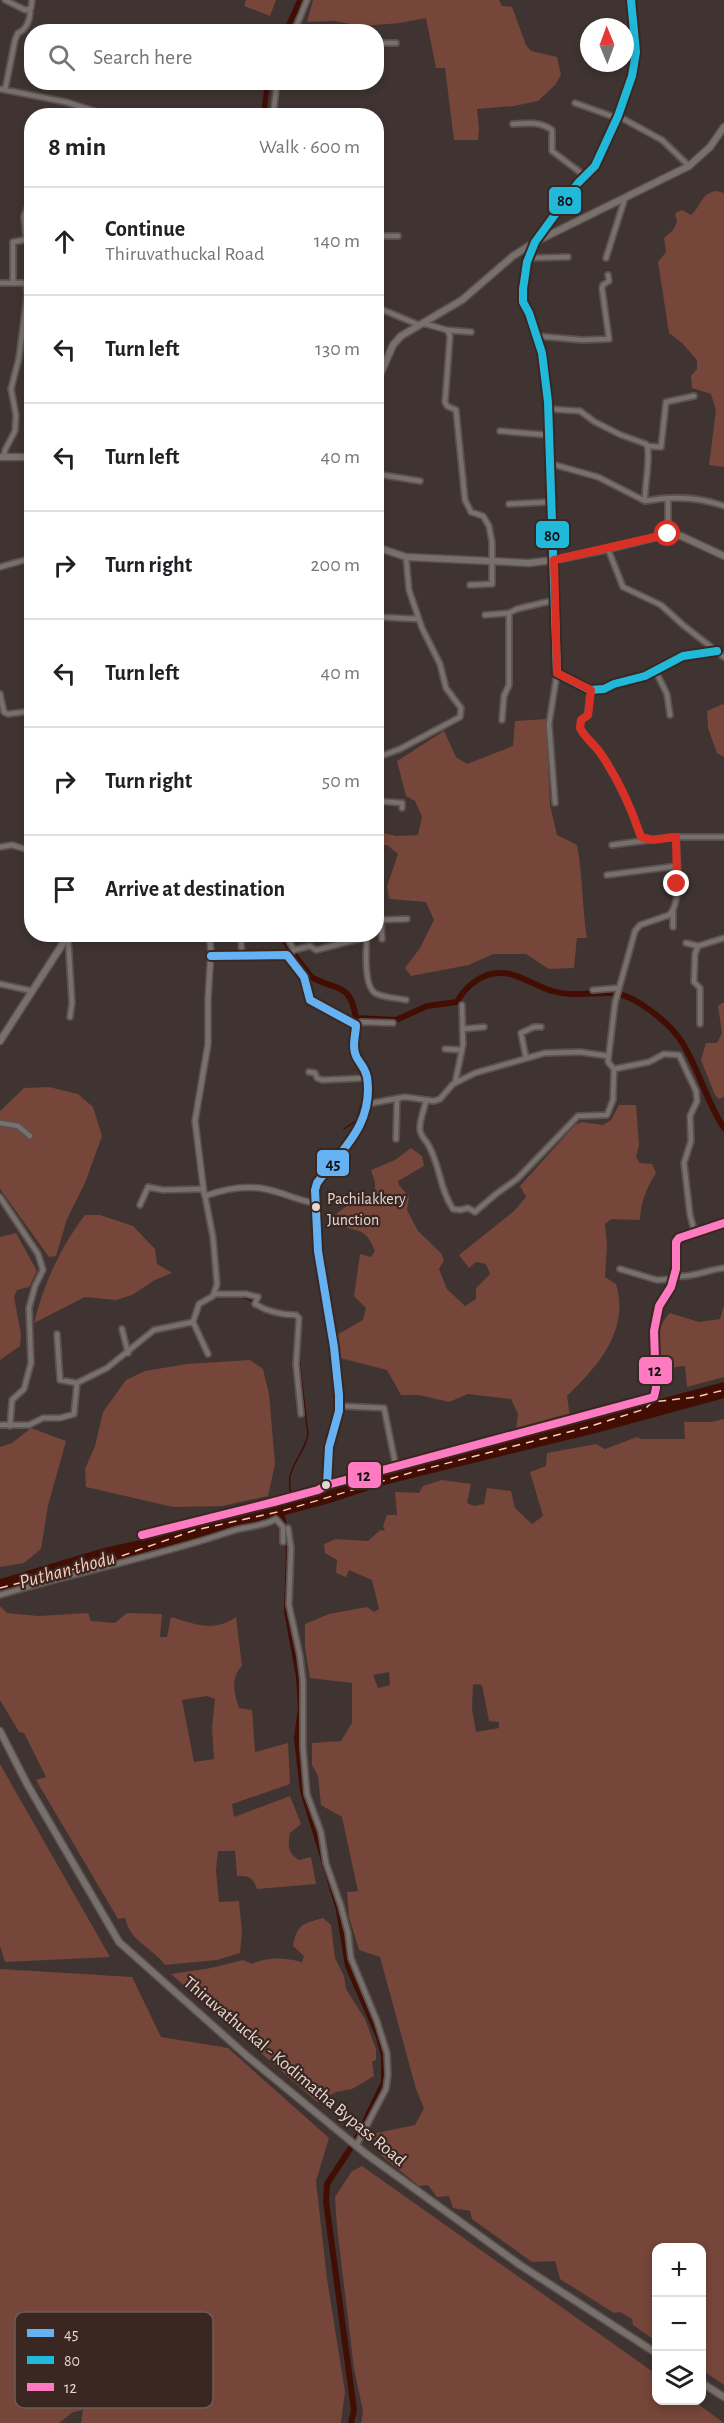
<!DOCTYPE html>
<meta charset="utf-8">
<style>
:root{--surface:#fff;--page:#f6f6f6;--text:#202124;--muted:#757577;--line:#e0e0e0}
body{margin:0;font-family:"Alegreya Sans",sans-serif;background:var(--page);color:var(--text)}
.controls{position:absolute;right:18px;bottom:18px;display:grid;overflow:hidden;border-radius:12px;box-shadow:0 3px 9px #0003}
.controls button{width:54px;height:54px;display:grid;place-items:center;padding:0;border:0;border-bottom:2px solid var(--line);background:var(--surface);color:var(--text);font:30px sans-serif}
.compass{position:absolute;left:580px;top:18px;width:54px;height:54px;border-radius:50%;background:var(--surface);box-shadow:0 3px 9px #0003;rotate:359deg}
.stop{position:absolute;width:18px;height:18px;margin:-14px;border:4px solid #d93025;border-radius:50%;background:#fff}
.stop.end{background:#d93025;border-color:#fff;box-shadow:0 2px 6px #0008}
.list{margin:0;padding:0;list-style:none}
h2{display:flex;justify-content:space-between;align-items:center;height:78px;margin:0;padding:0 24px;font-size:26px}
h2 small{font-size:20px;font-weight:400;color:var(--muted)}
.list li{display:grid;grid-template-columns:39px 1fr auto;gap:18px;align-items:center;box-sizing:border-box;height:108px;padding:0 24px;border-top:2px solid var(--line)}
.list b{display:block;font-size:22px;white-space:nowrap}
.list p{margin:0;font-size:20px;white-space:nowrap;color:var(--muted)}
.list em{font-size:20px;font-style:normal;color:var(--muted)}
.icon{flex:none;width:33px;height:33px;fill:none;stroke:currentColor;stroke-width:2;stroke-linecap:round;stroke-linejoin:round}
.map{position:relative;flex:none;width:724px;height:2423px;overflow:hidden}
.search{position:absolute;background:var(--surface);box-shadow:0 3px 9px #0003;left:24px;top:24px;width:360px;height:66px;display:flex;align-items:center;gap:15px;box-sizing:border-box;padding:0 21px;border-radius:24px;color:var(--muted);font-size:22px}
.panel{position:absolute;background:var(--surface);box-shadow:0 3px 9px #0003;left:24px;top:108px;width:360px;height:834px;border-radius:24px}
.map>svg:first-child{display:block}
</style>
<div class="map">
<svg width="724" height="2423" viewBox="0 0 724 2423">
<rect width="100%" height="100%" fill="#3f3431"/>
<path fill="#754639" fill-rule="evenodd" d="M246 0H276L270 16 244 6Z
M313 0H499L502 6 512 7 526 45 531 51 557 57 561 75 555 85 538 101 514 106 477 109 479 129 478 140H454L445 68H436L426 18 400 23 361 26 334 21 307 22Z
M717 191 724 193V467L709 465 716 410 711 394 692 388 691 376 697 369V360L682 343 669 333 658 262 666 252 664 238 673 230 677 222 675 213 682 210 691 215C702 206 700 193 717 191Z
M723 704 724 705V757L717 753 708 728 707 711Z
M546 719 550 805 557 835 577 845C583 876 582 907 587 938H577L574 968 549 969 526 954H493L469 965 411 976 405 968 420 948 434 920 426 902 389 899 387 886 398 854 387 845H377L379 832 396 836 418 835 422 817 415 801 406 796 397 761 444 731 456 757 467 764 513 746 515 721Z
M722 1003H724V1097L719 1099 715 1095 701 1060 706 1043H717L722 1033 718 1006Z
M49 1087 78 1094 93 1107 102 1136 85 1183 67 1219 56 1256 49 1257 0 1189V1111L24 1088Z
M619 1105H636L639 1145 636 1157 640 1163 652 1164 656 1173C646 1189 641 1201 640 1220L611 1219 605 1224 607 1245 605 1277 616 1284C630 1330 598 1366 567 1396L570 1417 516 1431 518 1414 511 1399 468 1394 449 1402 419 1395H401L387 1370 340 1358 335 1336 363 1320 366 1308 354 1296 360 1254 371 1257 375 1251C363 1221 355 1237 336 1221L337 1213 350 1204 375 1197V1182L371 1170 395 1160 411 1148 422 1156 424 1166 398 1181 399 1185 409 1197 407 1210 418 1231 441 1253 444 1260 439 1269 447 1289 465 1306 476 1299V1288L490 1274 486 1264 476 1262 469 1268 459 1255 514 1211 526 1197 520 1186 575 1125 582 1122 603 1125 611 1120Z
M85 1215H100L133 1226 155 1249 157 1264 172 1273 155 1280 132 1295 116 1300 85 1297 34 1323C43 1285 61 1246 85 1215Z
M16 1233 37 1271 29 1287 17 1290 14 1297 21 1334 20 1346 0 1360V1237Z
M724 1305V1377L687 1387 685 1366 658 1369C658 1348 654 1328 670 1313L699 1322 720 1319Z
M250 1360 263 1369 269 1394 275 1464 268 1496 222 1506 173 1507 86 1487 85 1469 95 1446 103 1412 126 1380 145 1371 187 1364Z
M724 1419V2385L702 2370V2248H656V2341L633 2325 632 2319 620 2312 614 2313 560 2279 555 2261 532 2262 472 2219 470 2211 453 2208 449 2196 437 2197 428 2185 419 2186 382 2156 372 2134 415 2125 424 2108 416 2089 380 1957 359 1950 349 1917 347 1892 358 1891 342 1817 321 1805 318 1776 312 1765V1743L341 1741 352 1723V1683L310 1678 305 1648V1624L329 1614 367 1607 374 1612 379 1609 372 1580 349 1570 346 1577 336 1573 337 1560 325 1553 324 1544 336 1539 368 1541 380 1530 385 1531 383 1526 387 1515H397L395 1492 419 1493 423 1486 442 1480 471 1484 467 1503 474 1506 484 1504 487 1488 511 1491 515 1508 532 1524 543 1516 530 1472 546 1466 547 1453 596 1444 605 1449 637 1437 641 1439H685L684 1422H711ZM389 1672 390 1685 378 1688 373 1675ZM476 1684 482 1685 489 1721 499 1722V1728L476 1732 472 1709 473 1685Z
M31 1428 66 1441 48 1506 41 1549 24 1563 0 1567V1447L12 1443Z
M0 1606 7 1613 38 1616 88 1613 91 1621 115 1623 127 1613 162 1614 160 1637H167L171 1617C196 1624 212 1633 236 1617L242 1666C230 1678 234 1693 239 1708L252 1710 255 1752 288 1743 290 1784 232 1804 234 1817 290 1796 301 1824 290 1833C288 1847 287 1852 299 1860L311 1857 316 1884 257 1889C253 1877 249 1876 237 1876L235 1851H218L216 1870 219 1902 239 1901 242 1931 240 1953 217 1960 165 1965C151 1946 131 1943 125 1918L118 1919 36 1780 46 1777 24 1733 19 1732 0 1700ZM207 1696 215 1699 212 1728 214 1759 194 1762 182 1700Z
M0 1764 110 1957 5 1962 0 1946Z
M323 1918 331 1925 335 1958 344 1976 346 1989 365 2019 376 2049V2060L372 2062 374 2076 352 2089 336 2092 317 2102 171 1974 211 1968 243 1960 252 1964C269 1956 285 1958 302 1962L304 1956 293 1946C297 1924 302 1924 323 1918Z
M0 1969 132 1977 161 2037 228 2048 329 2138 316 2181 327 2279 345 2392 341 2423H81L83 2410 73 2412 59 2423H0Z
M362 2166 656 2374V2400L694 2401 724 2423H361L363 2411 354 2369 337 2227 335 2197 352 2171Z"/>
<path fill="#420e04" d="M297 0H304L289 31H283Z
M265 82 270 83 266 115H261Z
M724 1382V1398L721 1399 600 1432 388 1484 330 1503 0 1591V1579L104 1548 172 1533 198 1523 268 1505 286 1503 289 1498 332 1489 404 1467Z"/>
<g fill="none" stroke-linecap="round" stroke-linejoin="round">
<path stroke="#420e04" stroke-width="1.5" d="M351 1025 353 1056 355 1058
M344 1129 356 1121 362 1103 364 1079
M240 1296 260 1304
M290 1313 300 1314 302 1319 299 1358 308 1435C305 1450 294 1460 290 1476 289 1482 290 1489 291 1496"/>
<path stroke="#420e04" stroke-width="6" d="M281 934C285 942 309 977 315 979 339 991 350 983 356 1018L396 1020 427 1006 457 1002C465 987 481 973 500 973 516 972 537 987 552 991 572 997 592 992 612 993 633 994 666 1020 679 1038 698 1064 705 1100 724 1128
M281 1512 289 1549 287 1611 299 1677 301 1708 297 1738 303 1791 339 1910 348 1966 379 2037 384 2056V2082L356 2140
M350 2149 327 2184 326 2201 354 2410 351 2423"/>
<path stroke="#fbccbe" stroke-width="1.5" stroke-dasharray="8 6" stroke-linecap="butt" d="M0 1588 110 1560 195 1530 282 1511 413 1472 588 1427 645 1409 652 1402 696 1397 724 1390"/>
<defs>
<path id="minor" d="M5 0 25 10 31 8 32 0
M631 0 636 52 632 76 618 116 595 166 578 183 535 242 527 262 523 289V302L529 313 542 353 548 402 557 673 590 690 604 689 614 684 645 676 683 656 717 651
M294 32 307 0
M376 43H396
M0 89 66 102 110 116
M5 90 15 40 18 33C26 30 31 19 30 10
M575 103 617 118
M273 116 277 82
M618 116 662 140 689 166
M513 124C527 123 540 121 552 130V151L585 176
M376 236H398
M528 258 568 257
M606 258 625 198
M13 282V242L24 240 26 237 24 216 32 196
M0 283H23L26 285 27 295 19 358 11 389 16 415 15 431 5 450 4 457
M376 307 419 325
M422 323 447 330 450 336 445 402 447 406 456 410 465 500 471 512 483 516 489 526 492 542V584L470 585
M447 330 471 332
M537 336 582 340 609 339 602 288 603 285 609 281 608 275
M548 409 580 411 595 422 621 435 646 444C652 453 644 487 645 501 671 496 699 497 724 506
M500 431 548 435
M647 446 661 447 666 402 694 396
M548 463 598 477 645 501
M376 474 420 481
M509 504 550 502
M668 534V498
M608 549 623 587 661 605 683 625 724 657
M0 567 32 558
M485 615 509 613
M376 617 419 619
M655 670 667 694 670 715
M590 690 588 715 581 720 580 728C585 738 595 745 601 754 618 780 631 807 641 837L647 840
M0 694 4 712 8 714 32 711
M376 697 379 727 376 746
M502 720 504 696 509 685V613L517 609 555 600
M376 758 400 749 460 717 461 708 446 688 440 664 422 628 409 590 406 557
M376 801 402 803V808
M555 803 549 724 557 673
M676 837C676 855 683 903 669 915L640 925 635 931 615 1003 608 1062 614 1069 649 1062 664 1054 679 1055 696 1091 697 1101 690 1116 691 1141 684 1163 690 1215 695 1233
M612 845 672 837H724
M0 847 12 845 32 851
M607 875 677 866
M673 912V927
M376 920 407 919
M381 920 382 939
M285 934 294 950 292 952
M367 934C366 948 363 989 377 994 386 998 397 998 406 1000
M68 936 72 1003 70 1017
M241 941 242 957
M686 943 698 946
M294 950 310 946 316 950 367 937
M211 956 287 955 304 977 310 1000 356 1025 355 1054 364 1067 368 1091 367 1107 357 1133 317 1183 315 1203
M0 984 32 991
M593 990 618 988
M700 1024V988L694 982 695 954 698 946 724 938
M356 1025 361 1022 393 1023
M463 1029 484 1027
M445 1049 462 1050
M526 1058 521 1033 534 1027H541
M309 1072 315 1073 317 1078 322 1080 367 1078
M455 1083 463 1045 462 1005
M426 1101C424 1110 419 1121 420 1130 421 1137 426 1140 429 1146 440 1166 440 1190 453 1209L460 1210 468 1208 475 1212 496 1194 517 1179 578 1116 607 1115 613 1100 614 1069
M367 1104 405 1097 434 1101 440 1099 453 1084 475 1073 545 1053 580 1052 608 1056
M0 1123 18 1126 30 1136
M396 1139 397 1098
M0 1197 38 1254 43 1270 35 1286 29 1308 31 1363 24 1389 12 1400 10 1426
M140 1205 148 1187 163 1190 203 1189
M620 1269 657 1280 674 1279
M674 1276C692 1278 707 1270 724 1268
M214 1294H246L258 1297 255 1304C268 1312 281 1315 296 1315L299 1318 296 1364 301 1414
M193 1322 208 1354
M122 1329 128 1353
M57 1334 60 1380 77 1383
M339 1406 384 1408 396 1467
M0 1425H29L43 1418H60L74 1414 77 1383 107 1368 154 1330 193 1322 199 1304 213 1296 217 1284 213 1237 205 1196
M288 1528 291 1548 289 1605 300 1656 303 1681V1747L307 1794 321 1832 326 1863 341 1906 348 1933 351 1958 377 2021 387 2053 388 2075 386 2089 356 2146
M142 1535 274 1502 318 1490 327 1485 654 1397 656 1388 654 1331 659 1306 671 1287 676 1269V1242L679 1238 724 1223
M0 1595C77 1572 156 1557 232 1531 247 1526 263 1527 276 1519L283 1527V1542"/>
<path id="tertiary" d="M209 934 211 951 208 999V1044L195 1121 204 1193 205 1196C224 1189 245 1185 265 1189 283 1192 298 1201 315 1203L318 1251 334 1347 339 1395V1411L329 1447 327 1485"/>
<path id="secondary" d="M376 384 393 345 401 336 462 300 513 256 535 242 689 166 710 147 724 127
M0 457H32
M376 547 406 557 529 563 554 560 608 549 669 534 681 536 724 556
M0 1041 69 934
M0 1731 27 1784 119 1942 247 2056 365 2153 520 2265 656 2353
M702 2383 724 2397"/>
</defs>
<use href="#minor" stroke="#5b514f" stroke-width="8"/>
<use href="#tertiary" stroke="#5b514f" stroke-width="8"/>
<use href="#secondary" stroke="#5b514f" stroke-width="9"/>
<use href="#minor" stroke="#78706c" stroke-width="4.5"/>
<use href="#tertiary" stroke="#78706c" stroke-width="5"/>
<use href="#secondary" stroke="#78706c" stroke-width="6"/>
<defs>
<path id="bus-1" d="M211 956 287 955 304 977 310 1000 356 1025C356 1034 352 1044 355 1053 357 1062 364 1064 367 1077 374 1124 343 1148 317 1183L315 1190 318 1251 334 1347 339 1395V1411L329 1447 327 1485"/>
<path id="bus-2" d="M631 0 636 52 632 76 618 116 595 166 578 183 535 242 527 262 523 289V302L529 313 542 353 548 402 557 673 590 690 604 689 614 684 645 676 683 656 717 651"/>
<path id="bus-3" d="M142 1535 274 1502 318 1490 327 1485 654 1397 656 1388 654 1331 659 1306 671 1287 676 1269V1242L679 1238 724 1223"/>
</defs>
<use href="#bus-1" stroke="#3a2721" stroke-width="12"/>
<use href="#bus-2" stroke="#3a2721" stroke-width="12"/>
<use href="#bus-3" stroke="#3a2721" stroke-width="12"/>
<use href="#bus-1" stroke="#66b1f2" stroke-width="8"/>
<use href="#bus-2" stroke="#20b9da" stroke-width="8"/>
<use href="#bus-3" stroke="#fe7ac1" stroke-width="8"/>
</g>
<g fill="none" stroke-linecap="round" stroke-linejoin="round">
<path stroke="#d93025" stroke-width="8" d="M668 534 554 560 557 673 591 690 588 715 581 720 580 728C585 738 595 745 601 754 619 780 631 807 641 837L653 840 676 837 677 884"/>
</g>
<g fill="#e5d7d3" stroke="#3a2721" stroke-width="2">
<circle cx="316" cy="1207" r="5"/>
<circle cx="326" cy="1485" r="5"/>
</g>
<g text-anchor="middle" stroke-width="4.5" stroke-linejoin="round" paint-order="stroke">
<g font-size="16" fill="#e5d7d3" stroke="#3a2721" text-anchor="start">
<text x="327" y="1204">Pachilakkery<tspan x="327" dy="21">Junction</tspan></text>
</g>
<g font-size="18" fill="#e5d7d3" stroke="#3a2721">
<text transform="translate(295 2071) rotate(40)" y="6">Thiruvathuckal - Kodimatha Bypass Road</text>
</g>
<g font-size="20" font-style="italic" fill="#fbccbe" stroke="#3a2721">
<text transform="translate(67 1569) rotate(-15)" y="7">Puthan thodu</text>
</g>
</g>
<rect x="15" y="2312" width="198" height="96" rx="9" fill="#3a2721" stroke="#6d5c56" stroke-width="1.5"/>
<rect x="27" y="2329" width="27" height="8" fill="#66b1f2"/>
<rect x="27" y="2356" width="27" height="8" fill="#20b9da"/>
<rect x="27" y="2383" width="27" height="8" fill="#fe7ac1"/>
<g font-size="16" fill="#e5d7d3">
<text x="64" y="2339">45</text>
<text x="64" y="2366">80</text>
<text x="64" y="2393">12</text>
</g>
<g stroke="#3a2721" stroke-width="2">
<rect x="548" y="186" width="34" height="29" rx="6" fill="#20b9da"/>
<rect x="535" y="520" width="35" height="29" rx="6" fill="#20b9da"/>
<rect x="316" y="1149" width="34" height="28" rx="6" fill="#66b1f2"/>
<rect x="638" y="1356" width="35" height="29" rx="6" fill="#fe7ac1"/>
<rect x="347" y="1461" width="35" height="28" rx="6" fill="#fe7ac1"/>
</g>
<g font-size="16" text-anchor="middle" font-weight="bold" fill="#111">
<text x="565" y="206">80</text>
<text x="552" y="541">80</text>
<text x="333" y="1169">45</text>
<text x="655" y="1376">12</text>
<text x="364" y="1481">12</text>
</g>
</svg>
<div class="controls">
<button>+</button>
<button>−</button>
<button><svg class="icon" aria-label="layers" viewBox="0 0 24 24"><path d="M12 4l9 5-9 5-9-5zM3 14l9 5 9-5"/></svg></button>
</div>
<svg class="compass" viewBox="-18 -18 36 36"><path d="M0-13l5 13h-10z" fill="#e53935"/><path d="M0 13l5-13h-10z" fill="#757577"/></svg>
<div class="stop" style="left:668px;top:534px"></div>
<div class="stop end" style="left:677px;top:884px"></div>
<div class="search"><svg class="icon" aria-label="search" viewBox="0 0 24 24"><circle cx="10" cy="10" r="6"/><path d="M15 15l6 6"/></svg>Search here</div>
<section class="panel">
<h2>8 min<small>Walk · 600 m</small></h2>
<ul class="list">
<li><svg class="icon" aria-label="ahead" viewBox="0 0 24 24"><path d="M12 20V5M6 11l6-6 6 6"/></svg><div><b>Continue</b><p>Thiruvathuckal Road</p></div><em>140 m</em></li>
<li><svg class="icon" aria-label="left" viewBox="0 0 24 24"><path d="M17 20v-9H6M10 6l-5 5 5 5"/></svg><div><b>Turn left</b></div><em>130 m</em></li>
<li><svg class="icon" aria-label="left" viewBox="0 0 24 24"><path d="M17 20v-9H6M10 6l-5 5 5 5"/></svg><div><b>Turn left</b></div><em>40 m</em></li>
<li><svg class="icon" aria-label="right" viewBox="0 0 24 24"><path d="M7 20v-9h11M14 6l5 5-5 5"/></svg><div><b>Turn right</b></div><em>200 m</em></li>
<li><svg class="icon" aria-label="left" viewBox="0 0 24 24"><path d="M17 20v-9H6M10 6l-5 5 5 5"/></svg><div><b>Turn left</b></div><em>40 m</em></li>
<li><svg class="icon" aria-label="right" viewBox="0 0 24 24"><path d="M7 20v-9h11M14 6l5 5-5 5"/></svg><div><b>Turn right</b></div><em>50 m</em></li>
<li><svg class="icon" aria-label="arrive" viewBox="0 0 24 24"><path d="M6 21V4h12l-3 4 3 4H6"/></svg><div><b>Arrive at destination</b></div></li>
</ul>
</section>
</div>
